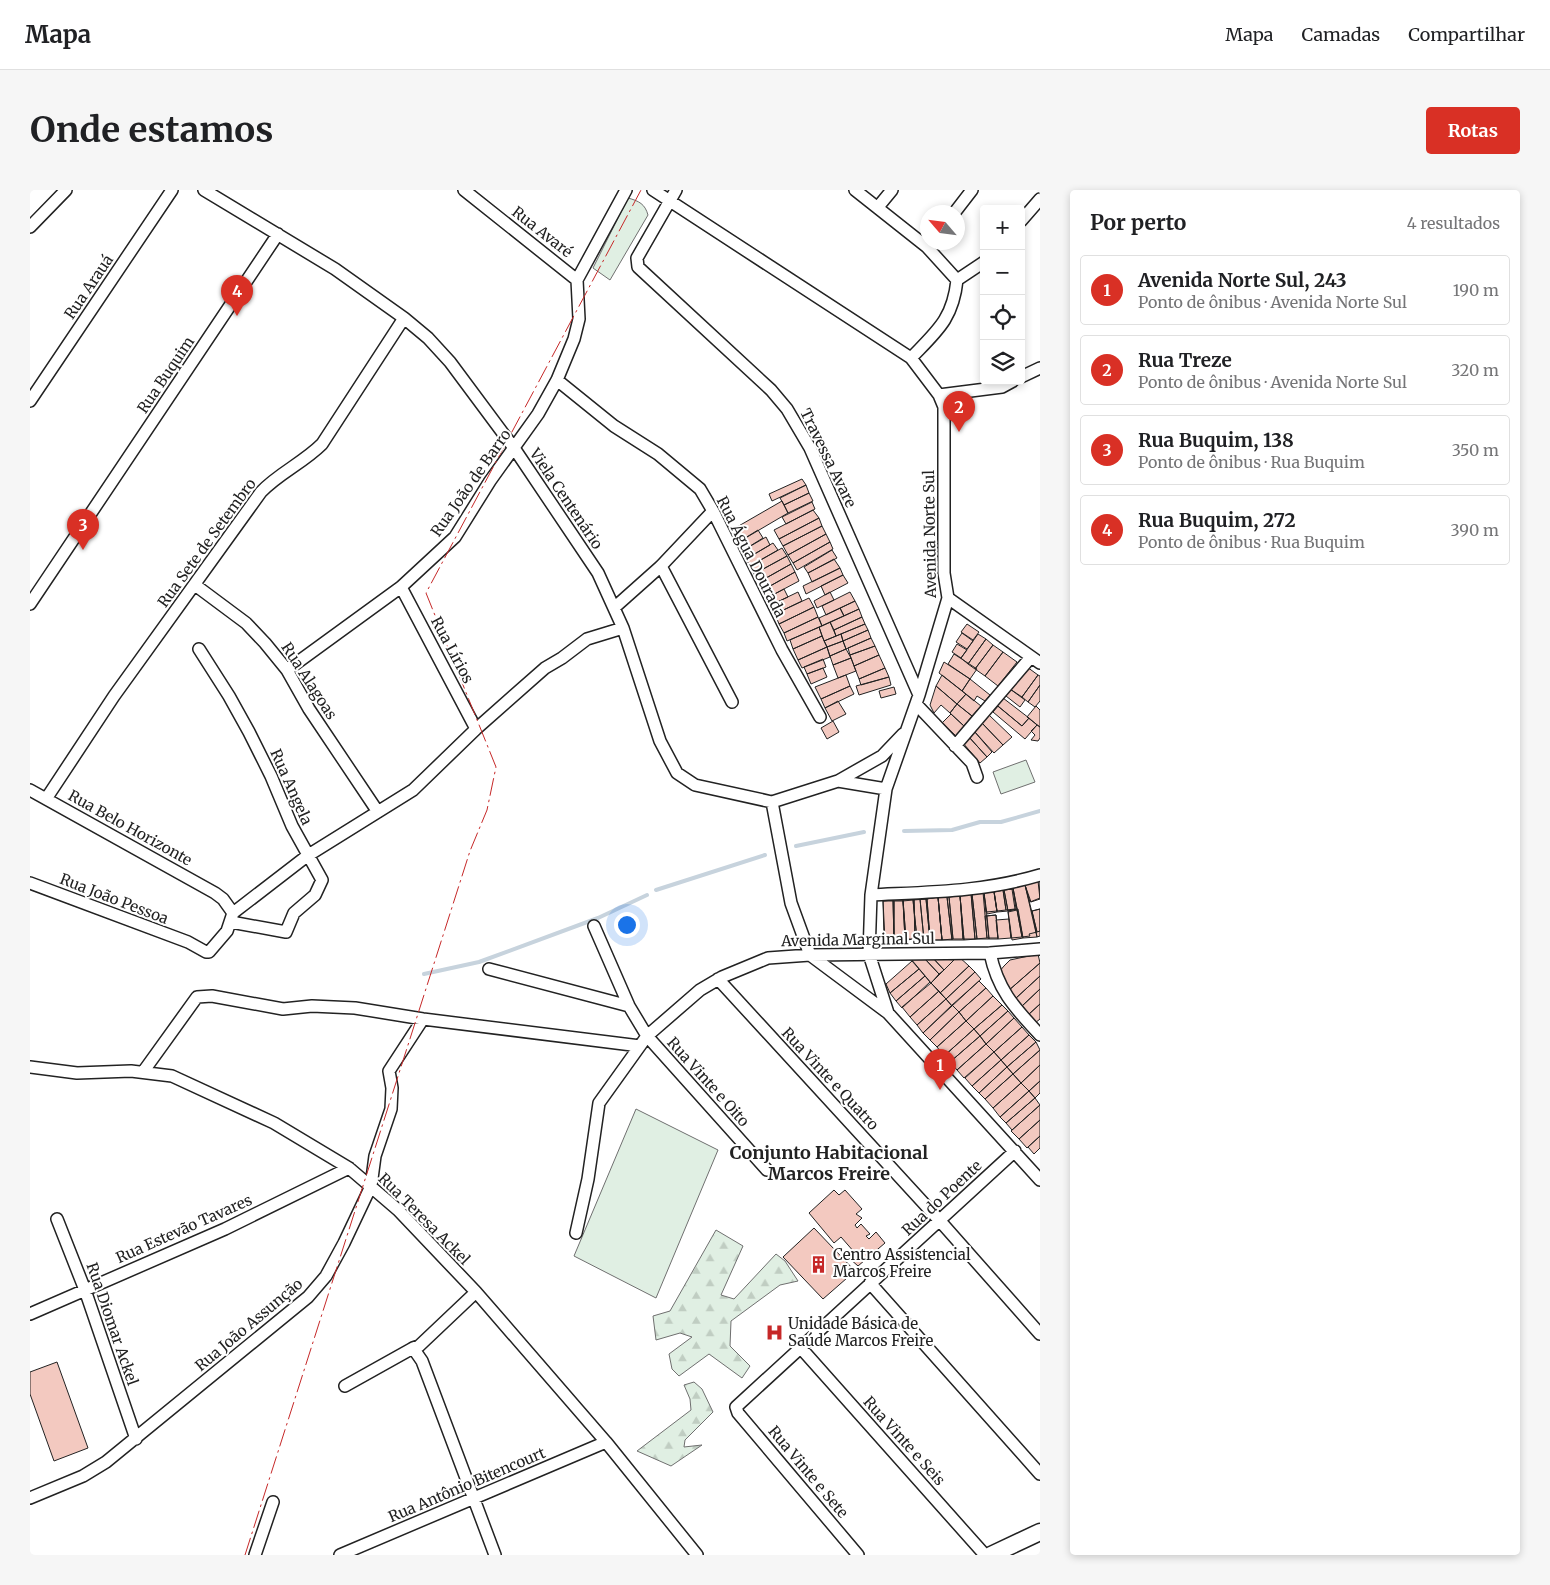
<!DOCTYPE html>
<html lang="pt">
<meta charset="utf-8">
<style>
:root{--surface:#fff;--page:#f6f6f6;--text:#202124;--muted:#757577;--line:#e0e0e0;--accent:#d93025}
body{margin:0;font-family:Merriweather,serif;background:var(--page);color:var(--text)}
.controls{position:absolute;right:15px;top:15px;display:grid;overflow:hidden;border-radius:5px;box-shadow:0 2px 8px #0003}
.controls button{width:45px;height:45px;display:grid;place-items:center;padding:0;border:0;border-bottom:1px solid var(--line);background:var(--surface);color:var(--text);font:25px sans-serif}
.compass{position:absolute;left:890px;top:15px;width:45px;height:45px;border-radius:50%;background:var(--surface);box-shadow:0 2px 8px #0003;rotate:298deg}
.you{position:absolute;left:596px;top:734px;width:18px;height:18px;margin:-12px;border:4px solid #fff;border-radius:50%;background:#1a73e8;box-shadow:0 0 0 8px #1a73e833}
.badge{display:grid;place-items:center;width:32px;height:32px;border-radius:50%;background:var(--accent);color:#fff;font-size:16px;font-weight:700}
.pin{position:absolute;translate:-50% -41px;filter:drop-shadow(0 1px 2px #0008)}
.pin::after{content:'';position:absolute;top:26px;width:18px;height:15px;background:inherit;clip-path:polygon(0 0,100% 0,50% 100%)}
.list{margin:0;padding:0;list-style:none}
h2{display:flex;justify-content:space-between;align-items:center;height:65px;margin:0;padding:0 20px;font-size:21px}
h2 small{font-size:16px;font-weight:400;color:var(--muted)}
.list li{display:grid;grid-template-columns:32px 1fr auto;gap:15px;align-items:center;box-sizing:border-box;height:70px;margin:0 10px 10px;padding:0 10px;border:1px solid var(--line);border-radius:5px}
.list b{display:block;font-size:19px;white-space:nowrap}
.list p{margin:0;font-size:16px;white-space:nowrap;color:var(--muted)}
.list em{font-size:16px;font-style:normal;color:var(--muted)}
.icon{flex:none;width:28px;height:28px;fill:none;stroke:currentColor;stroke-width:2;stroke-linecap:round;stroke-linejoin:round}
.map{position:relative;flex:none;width:1010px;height:1365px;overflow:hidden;border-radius:5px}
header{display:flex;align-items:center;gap:30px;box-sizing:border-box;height:70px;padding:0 25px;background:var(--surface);border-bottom:1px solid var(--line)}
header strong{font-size:24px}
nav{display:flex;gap:28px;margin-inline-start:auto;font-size:18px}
.intro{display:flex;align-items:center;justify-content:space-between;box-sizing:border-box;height:120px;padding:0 30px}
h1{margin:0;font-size:35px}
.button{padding:12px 22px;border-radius:5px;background:var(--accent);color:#fff;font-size:18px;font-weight:700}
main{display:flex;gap:30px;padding:0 30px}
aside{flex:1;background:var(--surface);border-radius:5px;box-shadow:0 2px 8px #0003}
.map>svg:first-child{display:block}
</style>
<header>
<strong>Mapa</strong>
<nav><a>Mapa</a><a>Camadas</a><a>Compartilhar</a></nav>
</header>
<div class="intro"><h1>Onde estamos</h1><a class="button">Rotas</a></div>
<main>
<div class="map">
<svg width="1010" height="1365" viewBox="0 0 1010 1365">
<defs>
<pattern id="forest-firs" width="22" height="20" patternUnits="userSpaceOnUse" patternTransform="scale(1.25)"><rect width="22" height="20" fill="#e0efe3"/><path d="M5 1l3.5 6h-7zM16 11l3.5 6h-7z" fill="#c0cdc2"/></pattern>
</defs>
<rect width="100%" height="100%" fill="#fff"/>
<path fill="#e0efe3" stroke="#6f6f6f" d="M598 8C609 11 615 14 618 25L580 90 563 78Z
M996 570 1005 592 971 604 963 582Z
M606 919 688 960 626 1108 544 1066Z"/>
<path fill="url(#forest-firs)" stroke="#6f6f6f" d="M686 1040 713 1056 691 1105 704 1109 746 1064 755 1071 768 1091 750 1095 701 1131 700 1156 720 1176 712 1188 679 1164 649 1186 642 1179 639 1164 662 1147 650 1143 626 1150 623 1126 640 1121Z
M664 1192 672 1199 683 1222 655 1250 654 1257 672 1255 641 1276 607 1261 661 1220 660 1209 654 1195Z"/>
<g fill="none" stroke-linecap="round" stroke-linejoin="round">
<path stroke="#c7d3dd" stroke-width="4" d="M874 641 922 640 950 632H971L1010 621
M766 656 834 642
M626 700 735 665
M394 784 449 772 568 728 617 705"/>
</g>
<path fill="#f3c9c0" stroke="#222" d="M772 289 776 295 742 311 739 304Z
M776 295 779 303 754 315 750 308Z
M779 303 783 311 758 323 754 315Z
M752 311 758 323 707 353 700 341Z
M782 312 785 319 756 334 752 327Z
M783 320 789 328 749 349 744 340Z
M789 328 792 336 753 356 749 349Z
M792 336 796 344 758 365 753 356Z
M728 340 733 348 712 361 707 353Z
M796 344 800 352 763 373 758 365Z
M736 347 740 355 716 369 712 361Z
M800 352 803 359 767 380 763 373Z
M743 353 748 360 720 376 716 369Z
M752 358 757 366 724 384 720 376Z
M802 360 807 368 778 383 774 377Z
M757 366 761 374 729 392 724 384Z
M804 369 810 378 782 392 778 383Z
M761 374 765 382 733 400 729 392Z
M810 378 813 385 776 404 773 396Z
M765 382 769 391 737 408 733 400Z
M813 385 818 393 795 405 791 396Z
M754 399 758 407 741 415 737 408Z
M768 402 772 411 745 424 741 415Z
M800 402 804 410 787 418 784 411Z
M820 402 825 411 796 425 792 416Z
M779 408 784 417 749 434 745 424Z
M825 411 829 419 814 426 810 418Z
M784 417 788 427 754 443 749 434Z
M810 418 814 426 792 436 789 428Z
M829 419 832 427 804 440 800 432Z
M788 427 792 436 757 451 754 443Z
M832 427 835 434 806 446 804 440Z
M800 432 806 446 794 451 789 437Z
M835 434 838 440 813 451 811 444Z
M937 434 949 442 943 450 931 442Z
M789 437 792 446 763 459 760 450Z
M838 440 841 448 816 459 813 451Z
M932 443 943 451 937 459 926 452Z
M811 444 813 451 797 457 794 451Z
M948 444 956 449 938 474 931 468Z
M792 446 797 457 768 470 763 459Z
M841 448 845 456 820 465 818 458Z
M956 449 963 455 945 479 938 474Z
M813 451 816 459 800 466 797 457Z
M927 454 937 460 931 468 922 462Z
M963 455 973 462 955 486 945 479Z
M845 456 849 465 824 476 820 465Z
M797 457 800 467 772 478 768 470Z
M816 459 821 468 803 475 800 466Z
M973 462 987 472 968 496 955 486Z
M924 464 947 479 940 489 918 474Z
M849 465 855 478 829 489 824 476Z
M821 468 826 481 808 488 803 475Z
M793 469 796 477 777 484 774 477Z
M914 472 940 489 932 501 909 483Z
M997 477 1008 485 992 507 980 499Z
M793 478 797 487 781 494 777 484Z
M855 478 859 487 831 495 829 489Z
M816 485 820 496 791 509 785 497Z
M912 485 936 504 927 514 906 496Z
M1008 485 1010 486V495L998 512 992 507Z
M859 487 861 495 829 505 826 496Z
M940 489 960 505 955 511 947 506 944 511 932 501Z
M1010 495V511L1005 517 998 512Z
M820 496 824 504 795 518 791 509Z
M906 496 927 514 920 523 911 515 904 523 900 515Z
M864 497 866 504 851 508 849 501Z
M980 499 995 510 990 517 976 506Z
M936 504 951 516 942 526 927 514Z
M968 507 972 510 973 508 999 528 992 536 964 513Z
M808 511 816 524 802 531 795 518Z
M927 514 942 526 934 536 920 523Z
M968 516 992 536 999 528 1007 535 995 549 963 522Z
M1006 516 1010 520V537L997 527Z
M921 524 935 537 926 546 912 533Z
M959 525 982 547 973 555 951 532Z
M803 531 809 542 797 549 791 538Z
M951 532 973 555 964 563 944 541Z
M1007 535 1010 537V548L1008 551 1001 550 1005 545 1001 541Z
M944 541 962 562 957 567 938 546Z
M939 547 957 567 950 573 933 553Z
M1008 691 1010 709 1001 712 995 695Z
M1009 691 1010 708 1000 712 995 695Z
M995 695 1007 742 999 744 1000 746 992 747 983 698Z
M995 695 1007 747 993 748 983 698Z
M982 699 985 719 976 720 973 700Z
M983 699 986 719 978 721 974 700Z
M973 700 976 720 967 721 964 701Z
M974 700 978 721 967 722 964 702Z
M964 701 967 721 956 722 954 703Z
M953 702 957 748 945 749 941 703Z
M964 702 967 722 957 724 954 703Z
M941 703 945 749H933L930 705Z
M954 703 959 749H947L942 704Z
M942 704 947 749 934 750 930 706Z
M930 705 933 749H923L919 707Z
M930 706 934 750H922L917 707Z
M908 707H917L922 750H912Z
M908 707 912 750H900L896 709Z
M908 707H919L923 749 912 750Z
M908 707 912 750H900L897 709Z
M884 709H890L894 750 885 749Z
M884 709 885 749 876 750 873 710Z
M890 709H896L900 750H894Z
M897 709 900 750 887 749 883 710Z
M863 710H873L876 750H864Z
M863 710 864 750H855L853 711Z
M883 710 887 749H875L873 711Z
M853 711H864V749H854Z
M864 711H873L875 749H864Z
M988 719 993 748 982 750 978 721Z
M1010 719V741L1007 742 1002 721Z
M1010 719V746L1007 747 1002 721Z
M987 720 992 747 981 748 978 722Z
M966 725 968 749H959L957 726Z
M966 725 968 748H957L955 726Z
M979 729 981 748 968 749 966 730Z
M1008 764 1010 773 978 801 969 782 974 776 980 770Z
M901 766 914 780 909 784 895 769Z
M928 766 939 776 910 803 901 793Z
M903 768 924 770 914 780Z
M881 769H895L909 784 901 793Z
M882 771 889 779 860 803 856 794Z
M1010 773V786L985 809 978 801Z
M939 776 945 782 916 809 910 803Z
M889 779 895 786 866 811 860 803Z
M945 782 951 789 922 816 916 809Z
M895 786 900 792 872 818 866 811Z
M1010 786V799L991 817 985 809Z
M949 791 956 798 929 822 922 815Z
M901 793 909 801 880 827 872 817Z
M956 798 963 806 936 831 929 822Z
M1010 799V814L998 825 991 817Z
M909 801 916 809 887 835 880 827Z
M963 806 972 815 944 839 936 831Z
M916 809 922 816 893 843 887 835Z
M1010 814V829L1005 833 998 825Z
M922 815 929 822 900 850 893 843Z
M972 815 978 821 950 846 944 839Z
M978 821 984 828 956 854 950 846Z
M929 822 936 831 907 857 900 850Z
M984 828 992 837 964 862 956 854Z
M936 831 944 839 914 866 907 857Z
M992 837 999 845 971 870 964 862Z
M944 839 950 846 920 872 914 866Z
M999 845 1006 852 977 877 971 870Z
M950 846 956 854 927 880 920 872Z
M1006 852 1010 860 983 884 977 877Z
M956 854 964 862 934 888 927 880Z
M1010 860V875L991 893 983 884Z
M964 862 971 870 942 896 935 888Z
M971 870 977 877 949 903 942 896Z
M1010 875V891L999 901 991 893Z
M977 877 983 884 955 909 949 903Z
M983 884 991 893 963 918 955 909Z
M1010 891V903L1005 908 999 901Z
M991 893 999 901 970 927 963 918Z
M999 901 1005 908 976 933 970 927Z
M1005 908 1010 915 982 940 976 933Z
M1010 915V930L989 949 981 941Z
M1010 930V946L997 958 989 949Z
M1010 946V958L1004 964 998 957Z
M804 1000 809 1005 815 1000 832 1019 826 1024 832 1028 825 1035 827 1038 831 1034 840 1044 836 1046 839 1049 846 1042 855 1053 828 1076 819 1068 825 1063 811 1047 804 1053 779 1023Z
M784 1038 825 1081 793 1109 753 1067Z
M27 1172 58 1258 24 1271 0 1204V1182Z"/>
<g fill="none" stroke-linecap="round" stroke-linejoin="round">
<defs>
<path id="street" d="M174 0 305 79 374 128 398 148 420 172 484 258 568 383 593 438 630 551 647 583 665 595 742 612 808 591 852 566 873 544
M434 0 547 90
M623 0 881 168 909 205 914 217V383L918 408 889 505 856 599 841 705 839 764 858 823 1010 990
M646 0 607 68 608 77 741 200 757 219 780 258 889 505
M825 0 897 57 927 90
M848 17 862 0
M925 22 942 0
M991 31 1010 9
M0 37 36 0
M927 90 954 72
M881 168C907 141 923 129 927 90
M991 187 1010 178
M527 190 584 236 628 264 670 299 683 321 752 460 790 527
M909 205 972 197 983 191
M0 211 142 0
M631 376 702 512
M165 395 216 433 235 453 257 480 279 519 348 622
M371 397 446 539
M918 408 1010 473
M0 414 248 44
M585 417 631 376 683 321
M169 459 199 506 219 542 241 586 262 636 292 690 285 705 264 723 256 742 201 732
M257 480 371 397 425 347 460 291 508 224 527 190 544 149 549 129 547 90 596 0
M886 514 942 573 947 587
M925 556 1001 467
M808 591 856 599
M0 600 185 703 193 709 203 723 197 741 179 762H176L158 752 0 693
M16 609 84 506 231 302C249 283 273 273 292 254L374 128
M742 612 761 713 780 765 858 823
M841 705C900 702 953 702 1010 685
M203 723 277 666 383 600 446 539 515 478 532 468 557 449 593 438
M564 736 599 816 617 846 737 980
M960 763C968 801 985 818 1010 845
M459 779 599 816
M688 789 910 1031 1010 1144
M0 877 47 883 101 881 142 886 244 933 319 978 368 1020 446 1102 576 1252 667 1365
M113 882 167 807 182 806 253 819 282 816 325 818 393 829 610 856
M27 1029 55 1100 106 1249
M546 1043 558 989 569 913 617 846 670 800 692 787 738 768 780 765 960 763 1010 759
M840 1093 1010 1284
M446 1102 389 1156 383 1158 392 1171 465 1365
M0 1124 195 1039 319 978
M770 1157 955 1365
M315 1196 383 1158
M0 1308 53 1286 76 1272 278 1107 296 1086 314 1053 341 996 345 966 361 919 362 898 359 881 393 829
M225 1365 243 1312
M310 1365 576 1252
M828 1365 708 1223 706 1217 985 961"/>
<path id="secondary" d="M961 1365 1010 1342"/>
</defs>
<use href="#street" stroke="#222" stroke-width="14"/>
<use href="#secondary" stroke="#222" stroke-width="19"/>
<use href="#street" stroke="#fff" stroke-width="11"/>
<use href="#secondary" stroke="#fff" stroke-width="16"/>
<path stroke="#c62828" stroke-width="1" stroke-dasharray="18 4 2.5 4" stroke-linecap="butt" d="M215 1365 440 661 457 620 466 577 396 403 611 0"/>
</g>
<defs>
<symbol id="building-bare" viewBox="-9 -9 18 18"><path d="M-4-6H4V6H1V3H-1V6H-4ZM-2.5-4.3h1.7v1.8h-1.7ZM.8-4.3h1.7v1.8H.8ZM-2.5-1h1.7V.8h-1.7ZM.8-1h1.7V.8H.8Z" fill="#c62828" stroke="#fff" stroke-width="2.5" paint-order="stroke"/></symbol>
<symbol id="hospital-bare" viewBox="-9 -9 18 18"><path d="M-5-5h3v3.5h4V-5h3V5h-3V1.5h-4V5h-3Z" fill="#c62828" stroke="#fff" stroke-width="2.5" paint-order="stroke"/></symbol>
</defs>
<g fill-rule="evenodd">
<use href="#building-bare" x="776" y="1062" width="25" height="25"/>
<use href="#hospital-bare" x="732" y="1130" width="25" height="25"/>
</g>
<g text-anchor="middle" stroke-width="4" stroke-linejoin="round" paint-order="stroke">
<g font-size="15" fill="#222" stroke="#fff">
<text transform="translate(512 42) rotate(38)" y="5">Rua Avaré</text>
<text transform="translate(59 97) rotate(-56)" y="5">Rua Arauá</text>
<text transform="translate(136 185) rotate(-56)" y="5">Rua Buquim</text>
<text transform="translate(798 268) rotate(64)" y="5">Travessa Avare</text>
<text transform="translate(441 293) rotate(-55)" y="5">Rua João de Barro</text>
<text transform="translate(536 309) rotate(56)" y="5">Viela Centenário</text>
<text transform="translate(900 344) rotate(-91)" y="5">Avenida Norte Sul</text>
<text transform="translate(177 353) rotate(-54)" y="5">Rua Sete de Setembro</text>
<text transform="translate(721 367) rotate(63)" y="5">Rua Água Dourada</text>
<text transform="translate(422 460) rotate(62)" y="5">Rua Lírios</text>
<text transform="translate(279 491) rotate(57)" y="5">Rua Alagoas</text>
<text transform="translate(261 597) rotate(66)" y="5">Rua Angela</text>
<text transform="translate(100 638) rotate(29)" y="5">Rua Belo Horizonte</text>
<text transform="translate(84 709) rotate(21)" y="5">Rua João Pessoa</text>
<text transform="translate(828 750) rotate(-1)" y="5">Avenida Marginal Sul</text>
<text transform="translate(800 889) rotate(47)" y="5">Rua Vinte e Quatro</text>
<text transform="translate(678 892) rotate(48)" y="5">Rua Vinte e Oito</text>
<text transform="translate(912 1008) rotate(-43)" y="5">Rua do Poente</text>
<text transform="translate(394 1029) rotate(45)" y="5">Rua Teresa Ackel</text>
<text transform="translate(154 1039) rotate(-24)" y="5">Rua Estevão Tavares</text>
<text transform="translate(82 1134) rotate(71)" y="5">Rua Diomar Ackel</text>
<text transform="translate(219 1135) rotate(-40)" y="5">Rua João Assunção</text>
<text transform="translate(874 1251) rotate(48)" y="5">Rua Vinte e Seis</text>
<text transform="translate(778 1282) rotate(50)" y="5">Rua Vinte e Sete</text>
<text transform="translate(437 1295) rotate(-23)" y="5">Rua Antônio Bitencourt</text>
</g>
<g font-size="15" fill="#222" stroke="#fff" text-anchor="start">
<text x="803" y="1070">Centro Assistencial<tspan x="803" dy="17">Marcos Freire</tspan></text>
<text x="758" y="1139">Unidade Básica de<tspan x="758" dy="17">Saúde Marcos Freire</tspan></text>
</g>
<g font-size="18" font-weight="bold" fill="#222" stroke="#fff">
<text x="799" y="969">Conjunto Habitacional<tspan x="799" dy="21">Marcos Freire</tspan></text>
</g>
</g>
</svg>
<div class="controls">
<button>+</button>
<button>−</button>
<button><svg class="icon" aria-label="locate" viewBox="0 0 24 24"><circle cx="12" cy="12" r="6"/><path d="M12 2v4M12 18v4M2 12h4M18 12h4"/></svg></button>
<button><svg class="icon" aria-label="layers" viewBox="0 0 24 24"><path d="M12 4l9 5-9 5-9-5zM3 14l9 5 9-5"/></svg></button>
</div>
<svg class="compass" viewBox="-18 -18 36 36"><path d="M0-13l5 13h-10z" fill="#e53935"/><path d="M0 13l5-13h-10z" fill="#757577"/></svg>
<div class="you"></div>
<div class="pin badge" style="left:910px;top:900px">1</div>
<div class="pin badge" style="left:929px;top:242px">2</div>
<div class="pin badge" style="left:53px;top:360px">3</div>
<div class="pin badge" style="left:207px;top:126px">4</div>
</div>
<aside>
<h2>Por perto<small>4 resultados</small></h2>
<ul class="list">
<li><span class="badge">1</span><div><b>Avenida Norte Sul, 243</b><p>Ponto de ônibus · Avenida Norte Sul</p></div><em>190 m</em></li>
<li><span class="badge">2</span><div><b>Rua Treze</b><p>Ponto de ônibus · Avenida Norte Sul</p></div><em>320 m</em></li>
<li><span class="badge">3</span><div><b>Rua Buquim, 138</b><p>Ponto de ônibus · Rua Buquim</p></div><em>350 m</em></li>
<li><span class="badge">4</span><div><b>Rua Buquim, 272</b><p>Ponto de ônibus · Rua Buquim</p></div><em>390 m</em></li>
</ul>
</aside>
</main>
